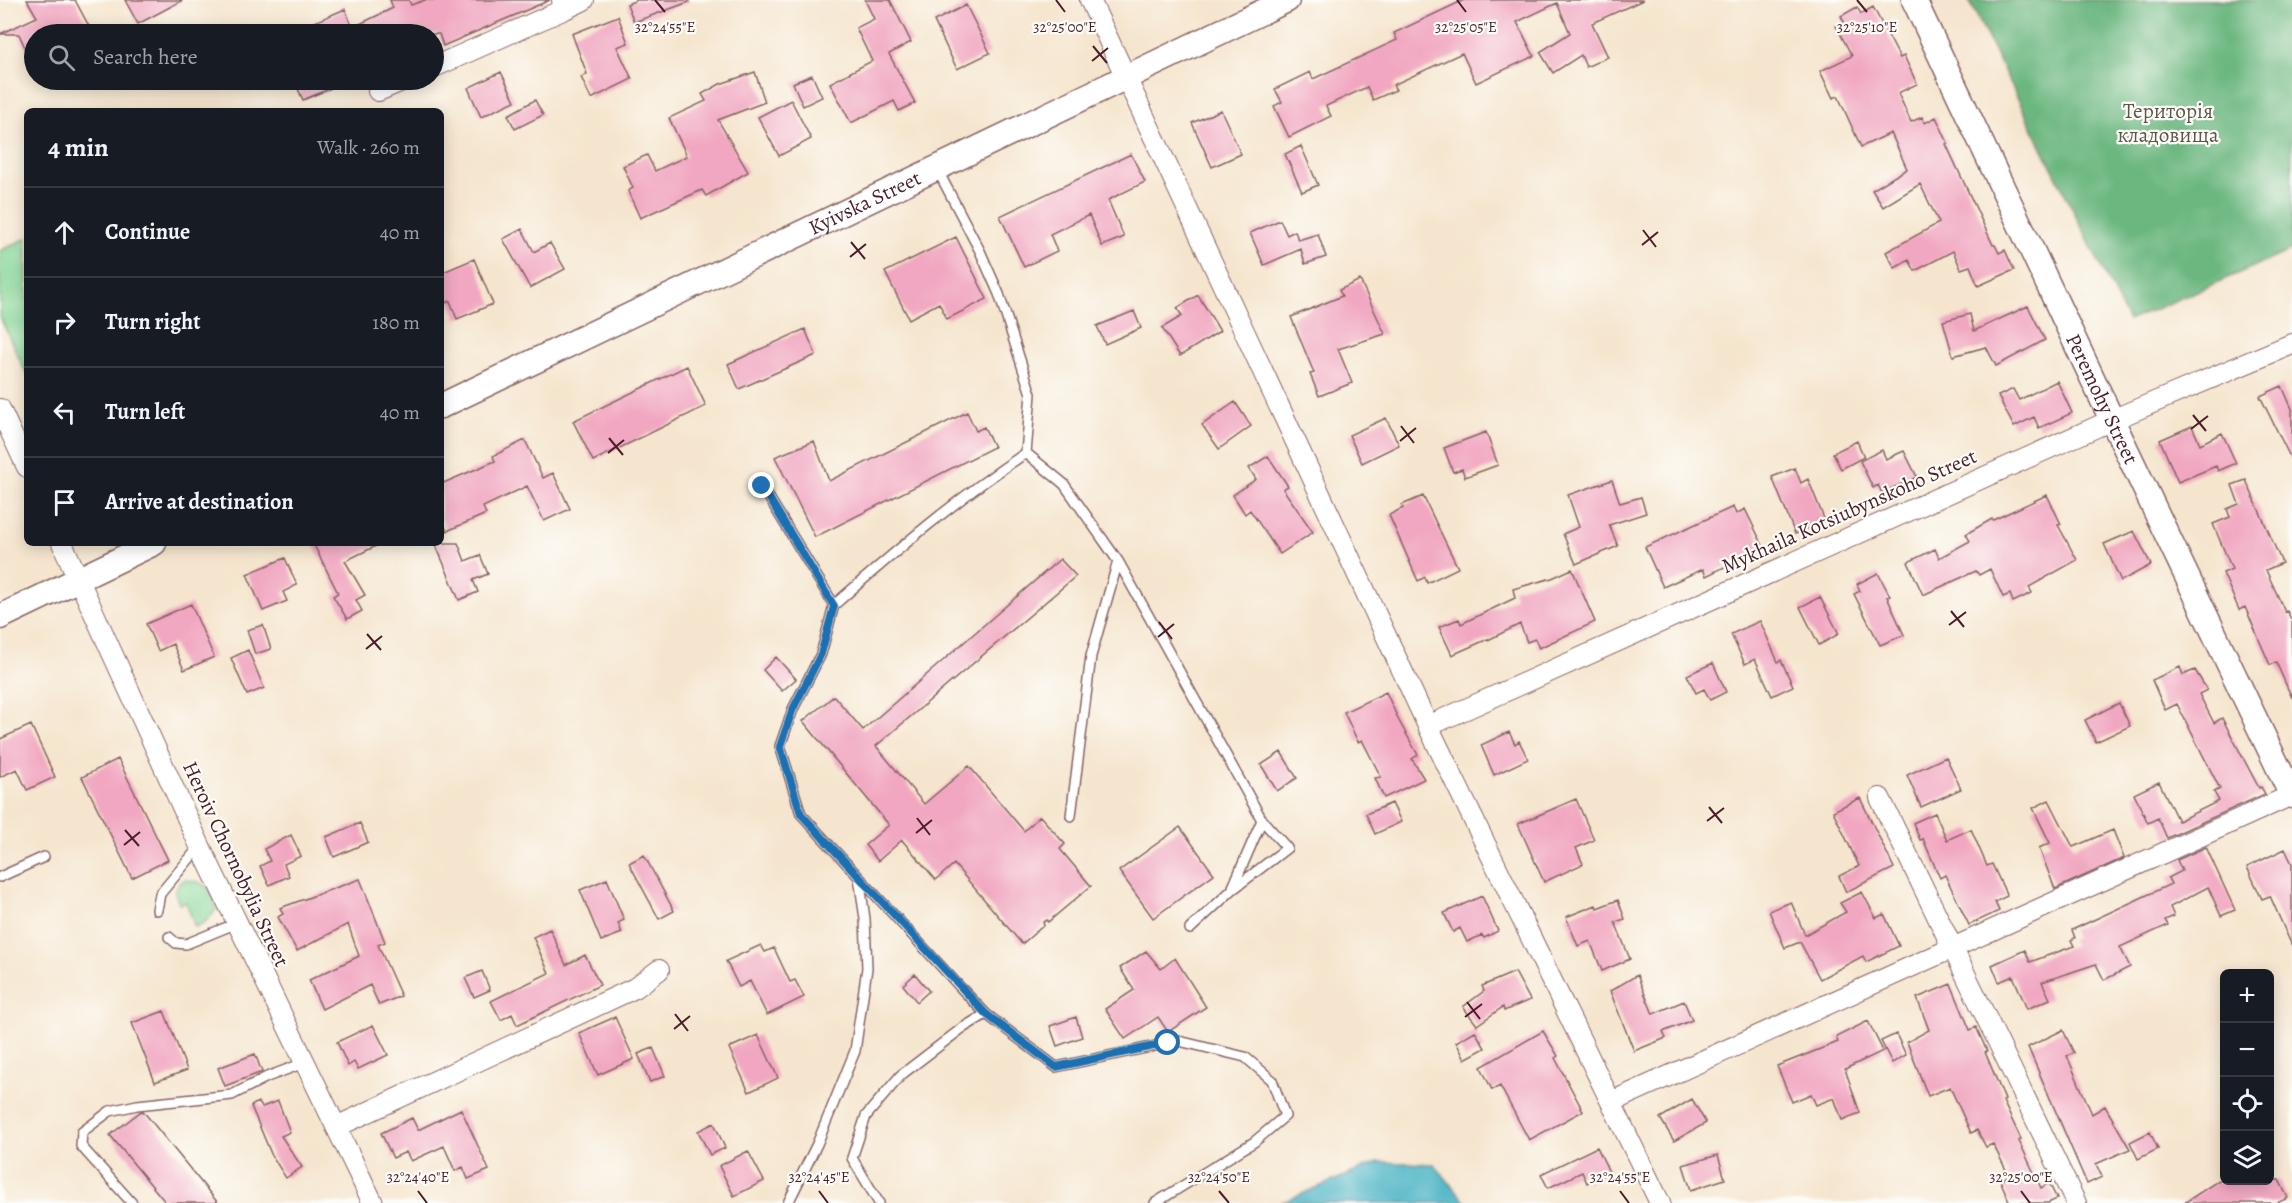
<!DOCTYPE html>
<meta charset="utf-8">
<style>
:root{--surface:#171b24;--page:#242831;--text:#f1f3f6;--muted:#9ea1a6;--line:#363941}
body{margin:0;font-family:Alegreya,serif;background:var(--page);color:var(--text)}
.controls{position:absolute;right:18px;bottom:18px;display:grid;overflow:hidden;border-radius:9px;box-shadow:0 3px 15px #0003}
.controls button{width:54px;height:54px;display:grid;place-items:center;padding:0;border:0;border-bottom:2px solid var(--line);background:var(--surface);color:var(--text);font:30px sans-serif}
.stop{position:absolute;width:18px;height:18px;margin:-14px;border:4px solid #1f6fb2;border-radius:50%;background:#fff}
.stop.end{background:#1f6fb2;border-color:#fff;box-shadow:0 2px 6px #0008}
.list{margin:0;padding:0;list-style:none}
h2{display:flex;justify-content:space-between;align-items:center;height:78px;margin:0;padding:0 24px;font-size:26px}
h2 small{font-size:20px;font-weight:400;color:var(--muted)}
.list li{display:grid;grid-template-columns:39px 1fr auto;gap:18px;align-items:center;box-sizing:border-box;height:90px;padding:0 24px;border-top:2px solid var(--line)}
.list b{display:block;font-size:22px;white-space:nowrap}
.list em{font-size:20px;font-style:normal;color:var(--muted)}
.icon{flex:none;width:33px;height:33px;fill:none;stroke:currentColor;stroke-width:2;stroke-linecap:round;stroke-linejoin:round}
.map{position:relative;flex:none;width:2292px;height:1203px;overflow:hidden}
.search{position:absolute;background:var(--surface);box-shadow:0 3px 15px #0003;left:24px;top:24px;width:420px;height:66px;display:flex;align-items:center;gap:15px;box-sizing:border-box;padding:0 21px;border-radius:33px;color:var(--muted);font-size:22px}
.panel{position:absolute;background:var(--surface);box-shadow:0 3px 15px #0003;left:24px;top:108px;width:420px;height:438px;border-radius:9px}
.map>svg:first-child{display:block}
</style>
<div class="map">
<svg width="2292" height="1203" viewBox="0 0 2292 1203">
<rect width="100%" height="100%" fill="#fdfcf7"/>
<filter id="ink" filterUnits="userSpaceOnUse"><feTurbulence type="fractalNoise" baseFrequency=".0167" numOctaves="2"/><feDisplacementMap in="SourceGraphic" scale="12" xChannelSelector="R" yChannelSelector="G"/><feConvolveMatrix kernelMatrix="1 2 1 2 8 2 1 2 1" color-interpolation-filters="sRGB"/></filter>
<filter id="wash" filterUnits="userSpaceOnUse"><feTurbulence type="fractalNoise" baseFrequency=".008" numOctaves="4" result="noise"/><feDisplacementMap in="SourceGraphic" scale="24" xChannelSelector="R" yChannelSelector="G"/><feGaussianBlur stdDeviation="1.35" result="paint"/><feColorMatrix in="noise" values="0 0 0 0 0 0 0 0 0 0 0 0 0 0 0 0 0 1.4 0 .05"/><feComposite in="paint" operator="in"/></filter>
<g filter="url(#wash)">
<rect width="100%" height="100%" fill="#f5e5ce"/>
<path fill="#85d697" stroke="#687a61" stroke-width="1.5" d="M27 238V375L0 317V251Z
M185 880C205 881 214 889 216 910 210 917 204 925 195 927L186 902 179 904 175 892 179 883Z"/>
<path fill="#6cb780" stroke="#5b6b56" stroke-width="1.5" d="M1969 0H2292V250L2128 321Z"/>
<path fill="#48b3c5" stroke="#496978" stroke-width="1.5" d="M1378 1162 1434 1164 1466 1203H1280Z"/>
<g id="blocks">
<path fill="#f1a7c1" d="M27 0H75L93 34H34V68L19 34H0L37 17Z
M125 0H183L138 24Z
M390 0H409L411 5 425 0H550L443 46 439 34H339L393 8Z
M637 0H688L689 2 634 22 627 4Z
M865 0H890L911 42 889 54 915 103 899 111 894 101 851 123 830 83 872 61 856 28 874 19Z
M1464 0H1643L1592 23 1608 57 1586 67 1581 55 1553 73 1540 52 1570 33 1557 3 1517 22 1534 56 1476 83 1462 53 1393 85 1396 90 1373 100 1367 87 1326 106 1331 116 1289 137 1274 106 1282 102 1275 89 1310 72 1313 79 1397 40 1394 33Z
M966 5 990 53 957 69 934 21Z
M1857 7 1861 14 1873 7 1900 58 1904 56 1917 84 1898 93 1911 122 1922 117 1925 123 1936 117 1948 143 1946 144 1993 245H1995L1999 253 2005 250 2014 270 1978 286 1970 266 1961 269 1953 251 1915 271 1909 260 1895 268 1886 252 1939 223 1920 184 1883 207 1872 190 1907 169 1891 133 1861 147 1838 96 1833 98 1820 71 1852 56 1836 26 1844 22 1841 16Z
M345 9 352 26 333 34H287Z
M618 16 628 43 617 47 632 79 591 99 581 77 587 74 572 34Z
M501 72 515 101 481 117 468 88Z
M755 72 765 102 718 120 748 172 706 196 702 190 640 218 628 191 633 188 623 166 647 155 655 171 687 156 669 118 706 101 702 94 720 84Z
M812 75 822 97 803 106 793 83Z
M294 80H350L303 100Z
M535 100 543 115 515 129 508 115Z
M791 100 811 139 779 156 758 117Z
M1221 110 1241 154 1212 167 1192 123Z
M1301 146 1318 185 1302 192 1285 154Z
M1131 154 1145 182 1108 200 1124 237 1102 246 1089 215 1050 234 1057 251 1024 267 1000 216Z
M1280 220 1287 235 1295 231 1298 240 1318 234 1326 257 1305 264 1301 249 1264 265 1250 233Z
M522 229 534 252 550 243 565 269 530 288 503 239Z
M956 237 987 299 947 319 939 303 909 319 885 272Z
M474 259 493 304 457 319 450 301 445 303 441 294V273Z
M1360 280 1385 334 1338 349 1352 383 1319 396 1310 374 1314 373 1291 317 1342 296 1339 290Z
M1198 295 1220 331 1180 356 1162 328 1182 316 1177 308Z
M2028 306 2045 340 1996 366 1986 347 1953 356 1943 321 1970 314 1974 331Z
M1134 311 1141 328 1105 344 1097 326Z
M805 329 816 355 739 389 728 364Z
M687 366 706 406 593 461 573 421Z
M2057 381 2072 413 2039 428 2034 417 2014 427 1998 396 2013 389 2019 400Z
M2282 386 2292 409V461L2260 396Z
M1235 402 1251 426 1219 449 1202 425Z
M967 412 976 431 984 427 994 447 815 537 775 457 814 441 829 481Z
M1386 418 1399 445 1362 463 1349 435Z
M2192 426 2200 444 2222 433 2236 463 2218 471 2216 466 2178 482 2160 440Z
M1486 432 1498 465 1465 477 1462 469 1453 472 1444 448Z
M525 440 543 478 553 473 570 509 544 521 527 486 483 507 486 514 447 531 441 518V484L495 461 493 456Z
M1857 441 1864 457 1841 469 1833 453Z
M1882 450 1886 459 1904 451 1917 477 1882 493 1878 485 1873 488 1860 461Z
M1268 456 1288 486 1283 489 1313 532 1280 554 1250 510 1245 514 1233 495 1256 479 1249 468Z
M1795 468 1801 483 1808 479 1825 521 1795 534 1772 477Z
M1612 480 1620 503 1641 497 1646 513 1609 525 1618 546 1576 564 1563 534 1579 527 1568 495Z
M2246 480 2282 563 2266 570 2285 612 2287 611 2292 621V698L2276 662 2270 665 2245 607 2239 610 2223 573 2232 569 2213 524 2230 517 2227 509 2239 504 2232 485Z
M2047 495 2061 524 2058 525 2077 560 2029 587 2032 593 2013 602 2010 594 2003 597 1990 569 1979 575 1976 571 1923 595 1908 562 1935 549 1939 558 1970 541 1966 534 1992 519 1993 520Z
M1423 496 1458 568 1427 583 1425 577 1418 581 1389 515 1403 508 1402 505Z
M1733 507 1736 514 1745 509 1764 548 1706 576 1703 569 1663 587 1645 547Z
M2134 531 2151 565 2121 581 2104 544Z
M313 543H382L345 561 365 595 356 600 362 611 347 619 333 596 338 593Z
M435 543H458L465 561 480 555 488 574 473 580 478 592 459 600Z
M285 558 297 585 283 592 287 601 263 611 247 574Z
M1060 559 1076 576 876 746 924 804 969 766 1024 831 1040 816 1065 844 1060 849 1091 886 1048 922 1047 920 1043 922 1044 925 1022 944 954 864 936 880 902 840 878 861 865 845 889 825 803 721 834 696 863 730Z
M1572 569 1595 622 1539 648 1535 639 1527 642 1520 624 1488 640V639L1452 655 1439 627 1459 619 1461 624 1515 598 1513 589 1552 578Z
M1878 573 1890 596 1887 597 1904 635 1880 645 1854 594 1860 591 1857 584Z
M1820 597 1839 634 1819 645 1800 607Z
M191 604 214 657 184 670 173 644 158 651 146 624Z
M1760 621 1778 662 1781 660 1793 686 1772 696 1755 659 1745 664 1731 634Z
M263 625 271 649 255 654 247 630Z
M248 650 264 688 247 695 231 658Z
M776 657 796 679 782 691 763 670Z
M1713 663 1726 692 1710 700 1704 689 1696 693 1687 675Z
M2180 667 2183 675 2195 670 2207 690 2199 694 2214 723 2222 718 2259 788 2261 787 2265 794 2167 838 2158 818 2148 823 2134 794 2159 782 2178 821 2219 801 2214 792 2220 789 2177 704 2165 710 2152 680Z
M1386 692 1399 721 1418 755 1412 759 1424 779 1384 798 1375 778 1381 777 1362 740 1358 742 1344 712Z
M2119 703 2130 726 2096 742 2085 720Z
M31 725 55 777 27 790 17 769 0 777V739Z
M1509 732 1515 744 1519 741 1528 759 1494 775 1481 745Z
M1281 752 1297 778 1277 791 1261 765Z
M1946 757 1961 789 1921 807 1907 775Z
M118 759 168 860 132 878 82 777Z
M1860 798 1894 868 1846 892 1839 876 1859 866 1833 811Z
M1576 799 1594 840 1576 848 1583 864 1544 882 1518 824Z
M2049 800 2073 847 2113 830 2124 858 2055 889 2039 848 2050 843 2033 808Z
M1392 803 1401 822 1375 834 1366 814Z
M1935 813 1947 840 1971 829 1987 866 1992 864 2007 896 1995 902 1999 911 1969 925 1945 875 1940 878 1923 839 1920 840 1913 823Z
M360 823 368 842 334 857 326 837Z
M1180 827 1214 874 1153 918 1119 871Z
M291 835 301 856 284 864 289 876 269 885 260 866 270 861 264 849Z
M2206 847 2235 910 2221 916 2208 887 2170 907 2174 916 2165 920 2168 925 2120 947 2130 967 2104 980 2096 964 2042 982 2050 999 2027 1009 2013 976 1999 982 1992 965 2025 950 2030 962 2074 946 2071 940 2075 938 2072 930 2171 884 2168 878 2182 871 2177 860Z
M2285 849 2292 864V946L2270 896 2262 899 2247 867Z
M644 855 674 911 659 919 629 863Z
M360 879 385 942 378 945 401 996 379 1005 370 985 322 1009 309 980 359 956 348 924 297 951 278 917 283 914 280 908Z
M607 879 624 920 618 923 622 933 601 941 580 890Z
M1862 892 1876 918 1884 914 1899 946 1866 962 1863 956 1820 979 1800 942 1785 948 1769 911 1791 902 1805 935 1846 912 1840 903Z
M1482 896 1498 931 1484 938 1482 935 1467 942 1460 928 1453 932 1444 913Z
M1618 900 1625 919 1615 922 1630 959 1602 971 1590 941 1578 946 1566 917 1596 905 1597 908Z
M550 929 566 965 585 955 600 985 517 1025 512 1014 501 1020 491 1001 549 973 533 937Z
M761 945 765 952 774 948 790 982 795 980 804 997 767 1015 750 981 739 987 726 961Z
M1146 951 1161 969 1175 958 1206 1007 1168 1032 1158 1017 1125 1039 1105 1009 1134 990 1120 968Z
M482 971 490 990 474 997 465 978Z
M1515 972 1530 1000 1504 1011 1503 1007 1477 1025 1463 1007 1484 991 1482 986Z
M915 974 929 991 917 1002 903 985Z
M1637 975 1653 1014 1684 1001 1692 1020 1663 1032 1666 1038 1634 1051 1610 991Z
M1951 984 1970 1030 1976 1027 1987 1051 1985 1052 2005 1100 2003 1101 2021 1139 2019 1141 2041 1188 2049 1183 2057 1199 2048 1203H2010L2000 1180 2009 1176 1993 1144 1986 1147 1977 1130 1971 1133 1950 1087 1928 1096 1907 1042 1929 1030 1917 998Z
M164 1011 187 1070 155 1082 132 1023Z
M615 1017 634 1059 598 1075 579 1033Z
M1076 1017 1082 1037 1057 1046 1050 1026Z
M1868 1021 1883 1051 1845 1069 1860 1113 1842 1120 1834 1098 1816 1105 1811 1094 1792 1102 1777 1066 1838 1042 1836 1037Z
M373 1025 388 1055 358 1069 354 1062 348 1066 337 1042Z
M2063 1030 2074 1053 2067 1056 2092 1114 2105 1106 2130 1149 2096 1164 2102 1177 2087 1184 2028 1047Z
M1475 1031 1485 1048 1465 1059 1456 1042Z
M1543 1031 1558 1056 1555 1058 1583 1111 1529 1140 1500 1086 1492 1090 1481 1067Z
M1896 1034 1906 1055 1892 1063 1881 1041Z
M758 1035 778 1078 749 1092 729 1048Z
M653 1048 665 1076 650 1082 638 1054Z
M255 1054 262 1072 225 1086 218 1068Z
M1692 1099 1706 1123 1674 1141 1660 1118Z
M278 1101 290 1132 281 1136 302 1167 286 1178 272 1156 251 1106 258 1102 262 1107Z
M461 1109 489 1170 468 1179 463 1167 455 1171 444 1146 411 1161 406 1152 393 1158 381 1133 412 1118 418 1130Z
M143 1111 218 1203H166L110 1135 140 1112Z
M714 1123 725 1148 710 1155 698 1131Z
M2150 1132 2158 1149 2138 1159 2130 1142Z
M1597 1147 1609 1172 1587 1183 1582 1172 1548 1188 1541 1174Z
M748 1151 764 1181 734 1196 719 1166Z
M1718 1155 1725 1179 1691 1190 1683 1165Z
M2219 1180H2279L2288 1198 2277 1203H2184Z"/>
</g>
</g>
<g filter="url(#ink)">
<use href="#blocks" fill-opacity="0" stroke="#866464" stroke-width="1.5"/>
<g fill="none" stroke-linecap="round" stroke-linejoin="round">
<defs>
<path id="service" d="M937 169 980 251 999 294 1031 394 1026 453 1064 484 1118 561 1262 820 1287 848 1232 890 1190 929
M762 486 834 605C897 550 956 499 1026 453
M834 605 821 654 793 709 780 746 801 814 960 987 986 1014 1056 1067 1179 1041 1245 1057 1272 1080 1285 1116 1254 1142 1155 1203
M1071 816 1091 656 1118 561
M0 877 44 857
M1233 887 1262 820
M157 910 160 894 200 846
M169 937 176 943 186 944 237 923
M132 1203 81 1146 82 1132 110 1111 137 1105 232 1095 267 1077 304 1063
M788 1203 817 1144 855 1051 867 968 865 919 859 877
M879 1203 852 1158 866 1116 901 1075 961 1029 986 1014"/>
<path id="minor" d="M562 0 565 9 584 0
M1090 0 1428 726 1660 1203
M434 67 565 9
M378 91 404 80
M0 409 27 467
M62 543 200 846 373 1203
M1428 726 2112 420 2292 344
M1880 798 2076 1203
M1611 1102 2292 795
M336 1127 635 988 659 970"/>
<g id="tertiary">
<path id="s1" d="M1914 0 2112 420 2292 796"/>
<path id="s2" d="M441 406 1287 0"/>
<path d="M0 617 154 543"/>
</g>
</defs>
<use href="#service" stroke="#866464" stroke-width="12"/>
<use href="#minor" stroke="#866464" stroke-width="22"/>
<use href="#tertiary" stroke="#866464" stroke-width="27"/>
<use href="#service" stroke="#fff" stroke-width="9"/>
<use href="#minor" stroke="#fff" stroke-width="20"/>
<use href="#tertiary" stroke="#fff" stroke-width="24"/>
</g>
</g>
<g fill="none" stroke-linecap="round" stroke-linejoin="round" filter="url(#ink)">
<path stroke="#1f6fb2" stroke-width="8" d="M762 486 834 606 821 654 793 709 780 746 801 814 986 1014 1056 1067 1168 1043"/>
</g>
<path fill="none" stroke="#4a1f2b" stroke-width="2" d="M655 0 665 12M1056 0 1065 12M1457 0 1466 12M1857 0 1867 12M1093 46 1107 63M1092 61 1108 48M1643 230 1656 247M851 242 865 259M1642 245 1658 232M850 257 866 244M2193 415 2206 431M1401 426 1414 443M2191 429 2208 416M609 438 623 455M1400 441 1416 428M608 453 624 440M1951 611 1964 627M1159 622 1172 639M1949 625 1966 612M367 634 381 650M1158 637 1174 624M366 649 382 636M1709 807 1722 823M917 818 930 835M1707 821 1724 808M125 830 139 846M916 833 932 820M124 845 140 832M1467 1002 1480 1019M675 1014 688 1031M1465 1017 1482 1004M674 1029 690 1016M418 1191 427 1203M819 1191 828 1203M1219 1191 1229 1203M1620 1191 1629 1203M2021 1191 2030 1203"/>
<g text-anchor="middle" stroke-width="4.5" stroke-linejoin="round" paint-order="stroke">
<g font-size="21" fill="#5c564b" stroke="#fdfcf7">
<text x="2168" y="118">Територія<tspan x="2168" dy="24">кладовища</tspan></text>
</g>
<g font-size="21" fill="#4a1f2b" stroke="#fdfcf7">
<text dy="7" stroke="none"><textPath href="#s2" startOffset="470">Kyivska Street</textPath></text>
<text dy="7" stroke="none"><textPath href="#s1" startOffset="441">Peremohy Street</textPath></text>
<text transform="translate(1849 511) rotate(-24)" y="7">Mykhaila Kotsiubynskoho Street</text>
<text transform="translate(236 864) rotate(65)" y="7">Heroiv Chornobylia Street</text>
</g>
</g>
<g font-size="15" text-anchor="middle" fill="#4a1f2b" stroke="#fdfcf7" stroke-width="4.5" stroke-linejoin="round" paint-order="stroke">
<text x="665" y="32">32°24'55"E</text>
<text x="1065" y="32">32°25'00"E</text>
<text x="1466" y="32">32°25'05"E</text>
<text x="1867" y="32">32°25'10"E</text>
<text x="418" y="1182">32°24'40"E</text>
<text x="819" y="1182">32°24'45"E</text>
<text x="1219" y="1182">32°24'50"E</text>
<text x="1620" y="1182">32°24'55"E</text>
<text x="2021" y="1182">32°25'00"E</text>
</g>
</svg>
<div class="controls">
<button>+</button>
<button>−</button>
<button><svg class="icon" aria-label="locate" viewBox="0 0 24 24"><circle cx="12" cy="12" r="6"/><path d="M12 2v4M12 18v4M2 12h4M18 12h4"/></svg></button>
<button><svg class="icon" aria-label="layers" viewBox="0 0 24 24"><path d="M12 4l9 5-9 5-9-5zM3 14l9 5 9-5"/></svg></button>
</div>
<div class="stop" style="left:1168px;top:1043px"></div>
<div class="stop end" style="left:762px;top:486px"></div>
<div class="search"><svg class="icon" aria-label="search" viewBox="0 0 24 24"><circle cx="10" cy="10" r="6"/><path d="M15 15l6 6"/></svg>Search here</div>
<section class="panel">
<h2>4 min<small>Walk · 260 m</small></h2>
<ul class="list">
<li><svg class="icon" aria-label="ahead" viewBox="0 0 24 24"><path d="M12 20V5M6 11l6-6 6 6"/></svg><div><b>Continue</b></div><em>40 m</em></li>
<li><svg class="icon" aria-label="right" viewBox="0 0 24 24"><path d="M7 20v-9h11M14 6l5 5-5 5"/></svg><div><b>Turn right</b></div><em>180 m</em></li>
<li><svg class="icon" aria-label="left" viewBox="0 0 24 24"><path d="M17 20v-9H6M10 6l-5 5 5 5"/></svg><div><b>Turn left</b></div><em>40 m</em></li>
<li><svg class="icon" aria-label="arrive" viewBox="0 0 24 24"><path d="M6 21V4h12l-3 4 3 4H6"/></svg><div><b>Arrive at destination</b></div></li>
</ul>
</section>
</div>
